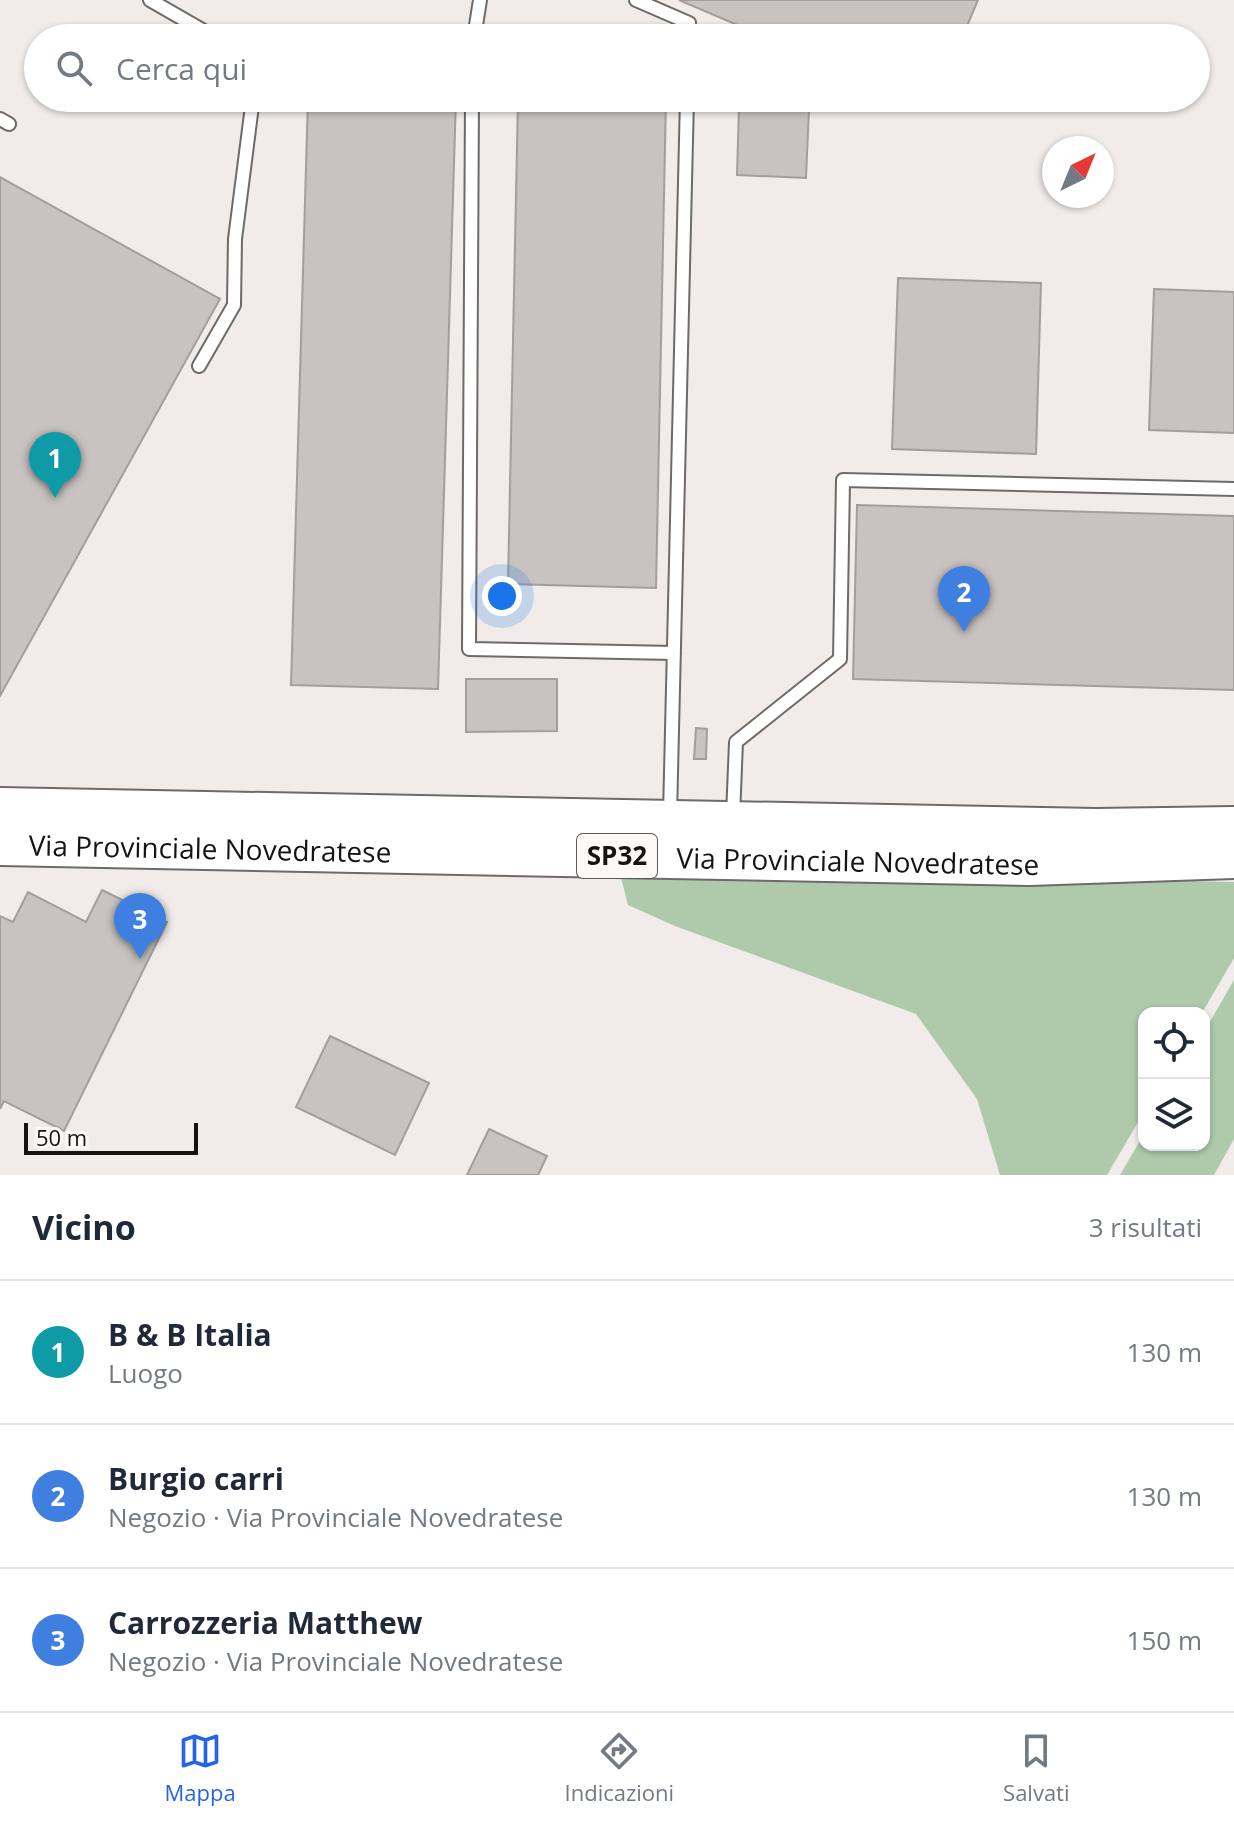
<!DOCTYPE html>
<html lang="it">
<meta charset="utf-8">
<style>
:root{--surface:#fff;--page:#f2f2f3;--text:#1f2937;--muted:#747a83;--line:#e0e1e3;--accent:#2563eb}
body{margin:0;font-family:"Open Sans",sans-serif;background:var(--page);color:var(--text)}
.controls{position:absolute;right:24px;bottom:24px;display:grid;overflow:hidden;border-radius:16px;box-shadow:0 2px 6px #0004}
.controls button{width:72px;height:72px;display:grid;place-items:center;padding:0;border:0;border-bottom:2px solid var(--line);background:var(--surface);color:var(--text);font:40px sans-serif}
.compass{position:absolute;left:1042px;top:136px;width:72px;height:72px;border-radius:50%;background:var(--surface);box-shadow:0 2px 6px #0004;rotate:43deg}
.scale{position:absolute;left:24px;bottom:20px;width:174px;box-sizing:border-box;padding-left:8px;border:4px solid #161413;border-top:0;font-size:22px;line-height:28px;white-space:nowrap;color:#161413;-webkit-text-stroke:6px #fef9f7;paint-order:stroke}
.you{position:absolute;left:502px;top:596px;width:28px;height:28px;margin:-20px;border:6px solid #fff;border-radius:50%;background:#1a73e8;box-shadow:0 0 0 12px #1a73e833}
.badge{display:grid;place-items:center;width:52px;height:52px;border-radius:50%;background:var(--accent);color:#fff;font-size:26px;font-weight:700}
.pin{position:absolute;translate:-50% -66px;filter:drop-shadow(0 2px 4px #0008)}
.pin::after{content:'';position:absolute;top:42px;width:28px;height:24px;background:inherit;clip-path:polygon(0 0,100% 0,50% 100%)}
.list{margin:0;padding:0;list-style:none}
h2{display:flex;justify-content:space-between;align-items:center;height:104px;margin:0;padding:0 32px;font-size:34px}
h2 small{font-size:26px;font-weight:400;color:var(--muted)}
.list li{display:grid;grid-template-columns:52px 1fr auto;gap:24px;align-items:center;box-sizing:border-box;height:144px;padding:0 32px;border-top:2px solid var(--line)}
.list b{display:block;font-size:30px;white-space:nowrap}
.list p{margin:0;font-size:26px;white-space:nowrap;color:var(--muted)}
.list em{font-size:26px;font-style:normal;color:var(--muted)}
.icon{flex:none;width:44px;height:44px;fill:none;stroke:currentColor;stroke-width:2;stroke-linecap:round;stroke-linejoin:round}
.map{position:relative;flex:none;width:1234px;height:1175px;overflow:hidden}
.search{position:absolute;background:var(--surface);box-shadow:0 2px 6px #0004;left:24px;right:24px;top:24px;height:88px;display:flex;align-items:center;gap:20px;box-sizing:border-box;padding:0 28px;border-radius:44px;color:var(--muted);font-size:30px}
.sheet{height:536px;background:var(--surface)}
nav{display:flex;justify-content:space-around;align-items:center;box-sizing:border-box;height:112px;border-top:2px solid var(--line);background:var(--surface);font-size:22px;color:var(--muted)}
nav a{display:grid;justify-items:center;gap:4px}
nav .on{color:var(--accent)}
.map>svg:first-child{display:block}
</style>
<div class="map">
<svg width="1234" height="1175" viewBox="0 0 1234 1175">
<rect width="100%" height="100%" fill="#f1ece9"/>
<path fill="#aecaab" d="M619 869 1234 882V958L1202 1013H1144V1112L1107 1175H1000L977 1099 916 1014 675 926 628 905Z
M1234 980V1139L1214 1175H1120L1144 1134V1145H1204V1032Z"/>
<path fill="#c8c3c1" stroke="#a29e9c" stroke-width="2" d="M679 0H978L962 38H768Z
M308 98H456L438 689 291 685Z
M518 98H666L656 588 508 584Z
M908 98H936L932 108Z
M739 106 809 109 806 178 737 175Z
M0 177 220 299 0 696Z
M898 278 1041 283 1036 454 892 449Z
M1154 289 1234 292V433L1149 430Z
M857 505 1234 516V690L853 679Z
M466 679H557V731L466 732Z
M696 728 707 729 706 759H694Z
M102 890 167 922 64 1131 4 1101 0 1109V916L13 922 28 892 86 922Z
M330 1036 429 1083 395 1155 296 1107Z
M489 1129 547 1156 538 1175H467Z"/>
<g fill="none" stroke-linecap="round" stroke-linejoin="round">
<defs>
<path id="lane" d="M150 0 216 38
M636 0 689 23 688 38
M474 38 480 0
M472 98 469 649 674 653
M0 119 9 124
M199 366 234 305 235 239 253 98
M670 815 687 98
M733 816 736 742 840 659 843 480 1234 489"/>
<g id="primary">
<path d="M0 808 1096 829 1234 827"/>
<path id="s1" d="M0 845 1029 865 1234 858"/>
</g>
</defs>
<use href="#lane" stroke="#6e6a68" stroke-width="16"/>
<use href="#primary" stroke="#6e6a68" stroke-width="44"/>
<use href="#lane" stroke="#fff" stroke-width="12"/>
<use href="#primary" stroke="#fff" stroke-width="40"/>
</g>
<g text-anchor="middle" stroke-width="8" stroke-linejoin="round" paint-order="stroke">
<rect fill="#fef9f7" stroke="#5c5957" stroke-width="2" x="577" y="834" width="80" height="44" rx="6"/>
<g font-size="26" font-weight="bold" fill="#161413">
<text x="617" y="865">SP32</text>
</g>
<g font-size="28" fill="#161413" stroke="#fef9f7">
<text dy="10" stroke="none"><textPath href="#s1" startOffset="210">Via Provinciale Novedratese</textPath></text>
<text dy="10" stroke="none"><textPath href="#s1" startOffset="858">Via Provinciale Novedratese</textPath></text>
</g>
</g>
</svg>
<div class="controls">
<button><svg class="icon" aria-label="locate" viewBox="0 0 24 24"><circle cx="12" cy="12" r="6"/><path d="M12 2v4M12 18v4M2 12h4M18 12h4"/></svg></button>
<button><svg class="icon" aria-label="layers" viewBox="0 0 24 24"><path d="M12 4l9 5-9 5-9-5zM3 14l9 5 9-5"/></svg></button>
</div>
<svg class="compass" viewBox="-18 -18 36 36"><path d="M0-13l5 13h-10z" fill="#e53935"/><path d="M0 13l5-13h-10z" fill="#747a83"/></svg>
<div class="scale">50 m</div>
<div class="you"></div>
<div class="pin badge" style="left:55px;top:498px;background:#0f9aa8">1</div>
<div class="pin badge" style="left:964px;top:632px;background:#3f7fe0">2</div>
<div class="pin badge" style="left:140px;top:959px;background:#3f7fe0">3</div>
<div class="search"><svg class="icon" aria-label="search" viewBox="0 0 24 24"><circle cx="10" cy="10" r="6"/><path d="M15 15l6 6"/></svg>Cerca qui</div>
</div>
<section class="sheet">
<h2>Vicino<small>3 risultati</small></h2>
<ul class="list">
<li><span class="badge" style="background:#0f9aa8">1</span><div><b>B &amp; B Italia</b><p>Luogo</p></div><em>130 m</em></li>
<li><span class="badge" style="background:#3f7fe0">2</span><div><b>Burgio carri</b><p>Negozio · Via Provinciale Novedratese</p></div><em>130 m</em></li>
<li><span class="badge" style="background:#3f7fe0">3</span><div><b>Carrozzeria Matthew</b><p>Negozio · Via Provinciale Novedratese</p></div><em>150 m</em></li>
</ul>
</section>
<nav>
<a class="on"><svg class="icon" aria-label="map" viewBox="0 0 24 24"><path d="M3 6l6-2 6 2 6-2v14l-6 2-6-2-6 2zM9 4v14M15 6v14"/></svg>Mappa</a>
<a><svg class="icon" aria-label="directions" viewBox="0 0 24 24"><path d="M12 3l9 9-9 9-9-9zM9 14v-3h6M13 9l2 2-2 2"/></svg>Indicazioni</a>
<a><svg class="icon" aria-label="saved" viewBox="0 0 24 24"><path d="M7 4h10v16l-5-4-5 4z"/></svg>Salvati</a>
</nav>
